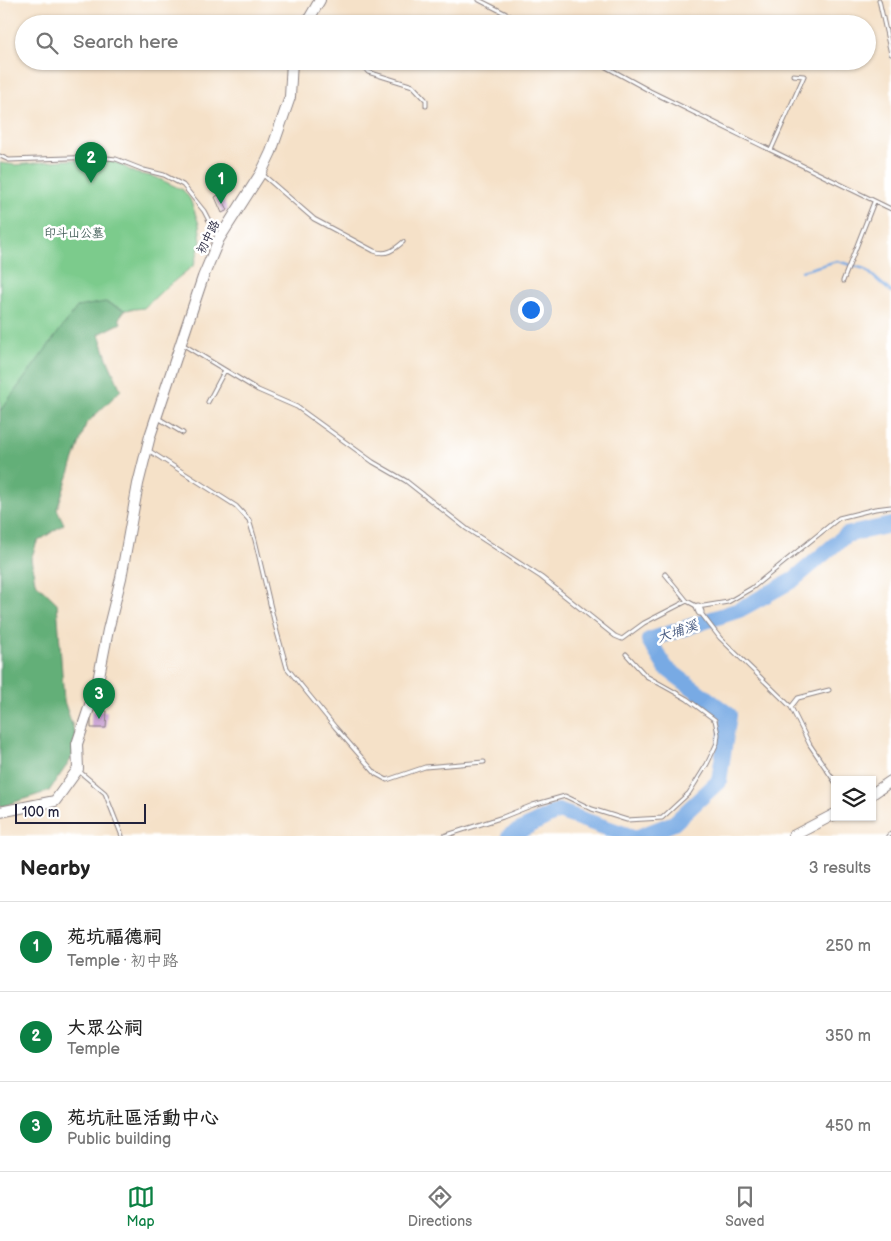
<!DOCTYPE html>
<meta charset="utf-8">
<style>
:root{--surface:#fff;--page:#f2f2f2;--text:#222;--muted:#767676;--line:#e0e0e0;--accent:#0b8043}
body{margin:0;font-family:"Balsamiq Sans","LXGW WenKai TC",sans-serif;background:var(--page);color:var(--text)}
.controls{position:absolute;right:15px;bottom:15px;display:grid;overflow:hidden;border-radius:0px;box-shadow:0 1px 4px #0004}
.controls button{width:45px;height:45px;display:grid;place-items:center;padding:0;border:0;border-bottom:1px solid var(--line);background:var(--surface);color:var(--text);font:25px sans-serif}
.scale{position:absolute;left:15px;bottom:12px;width:131px;box-sizing:border-box;padding-left:5px;border:2px solid #22223b;border-top:0;font-size:14px;line-height:18px;white-space:nowrap;color:#22223b;-webkit-text-stroke:4px #fff;paint-order:stroke}
.you{position:absolute;left:530px;top:309px;width:18px;height:18px;margin:-12px;border:4px solid #fff;border-radius:50%;background:#1a73e8;box-shadow:0 0 0 8px #1a73e833}
.badge{display:grid;place-items:center;width:32px;height:32px;border-radius:50%;background:var(--accent);color:#fff;font-size:16px;font-weight:700}
.pin{position:absolute;translate:-50% -41px;filter:drop-shadow(0 1px 2px #0008)}
.pin::after{content:'';position:absolute;top:26px;width:18px;height:15px;background:inherit;clip-path:polygon(0 0,100% 0,50% 100%)}
.list{margin:0;padding:0;list-style:none}
h2{display:flex;justify-content:space-between;align-items:center;height:65px;margin:0;padding:0 20px;font-size:21px}
h2 small{font-size:16px;font-weight:400;color:var(--muted)}
.list li{display:grid;grid-template-columns:32px 1fr auto;gap:15px;align-items:center;box-sizing:border-box;height:90px;padding:0 20px;border-top:1px solid var(--line)}
.list b{display:block;font-size:19px;white-space:nowrap}
.list p{margin:0;font-size:16px;white-space:nowrap;color:var(--muted)}
.list em{font-size:16px;font-style:normal;color:var(--muted)}
.icon{flex:none;width:28px;height:28px;fill:none;stroke:currentColor;stroke-width:2;stroke-linecap:round;stroke-linejoin:round}
.map{position:relative;flex:none;width:891px;height:836px;overflow:hidden}
.search{position:absolute;background:var(--surface);box-shadow:0 1px 4px #0004;left:15px;right:15px;top:15px;height:55px;display:flex;align-items:center;gap:12px;box-sizing:border-box;padding:0 18px;border-radius:28px;color:var(--muted);font-size:19px}
.sheet{height:335px;background:var(--surface)}
nav{display:flex;justify-content:space-around;align-items:center;box-sizing:border-box;height:70px;border-top:1px solid var(--line);background:var(--surface);font-size:14px;color:var(--muted)}
nav a{display:grid;justify-items:center;gap:2px}
nav .on{color:var(--accent)}
.map>svg:first-child{display:block}
</style>
<div class="map">
<svg width="891" height="836" viewBox="0 0 891 836">
<rect width="100%" height="100%" fill="#fff"/>
<filter id="ink" filterUnits="userSpaceOnUse"><feTurbulence type="fractalNoise" baseFrequency=".02" numOctaves="2"/><feDisplacementMap in="SourceGraphic" scale="10" xChannelSelector="R" yChannelSelector="G"/><feConvolveMatrix kernelMatrix="1 2 1 2 8 2 1 2 1" color-interpolation-filters="sRGB"/></filter>
<filter id="wash" filterUnits="userSpaceOnUse"><feTurbulence type="fractalNoise" baseFrequency=".0096" numOctaves="4" result="noise"/><feDisplacementMap in="SourceGraphic" scale="20" xChannelSelector="R" yChannelSelector="G"/><feGaussianBlur stdDeviation="1.12" result="paint"/><feColorMatrix in="noise" values="0 0 0 0 0 0 0 0 0 0 0 0 0 0 0 0 0 1.4 0 .05"/><feComposite in="paint" operator="in"/></filter>
<g filter="url(#wash)">
<rect width="100%" height="100%" fill="#f5e1c8"/>
<path fill="#7bcb8c" stroke="#4e7664" d="M63 160H110L123 166 135 173 155 177 183 190 190 199 199 224 201 242 194 265 162 291 144 308 125 310 105 302 22 382 0 411V163L16 165Z"/>
<path fill="#64af78" stroke="#43685a" d="M105 302 125 310 119 318 121 323 99 334 108 361 121 390 86 424 57 509 64 524 37 542 31 559 35 582 57 603 64 701 77 739 72 758 49 791 0 807V411L77 307Z"/>
<g fill="none" stroke-linecap="round" stroke-linejoin="round">
<path stroke="#78aae4" stroke-width="2.5" d="M802 271 837 261 865 269 891 292"/>
<path stroke="#78aae4" stroke-width="16" d="M509 836 558 811 630 836
M641 836 674 823 719 781 729 715 666 668 649 640 739 610 793 580 846 535 891 525"/>
</g>
<g id="blocks">
<path fill="#c396cf" d="M220 194 228 210 222 213 215 197Z
M91 711H107L106 728H91Z"/>
</g>
</g>
<g filter="url(#ink)">
<use href="#blocks" fill-opacity="0" stroke="#8c8282" stroke-width="1"/>
<g fill="none" stroke-linecap="round" stroke-linejoin="round">
<defs>
<path id="lane" d="M479 0 526 24
M879 0 891 54
M359 61 368 72 413 86 426 100V106
M595 61 650 91 891 209
M771 150 804 76 793 75
M0 156 9 160 98 157 116 159 144 170 164 175 183 185 204 211 217 236
M262 174 314 219 374 251C386 256 394 250 403 242
M843 281 874 202
M182 344 258 390 297 407 373 462 406 481 467 529 541 577 615 636 622 639 644 623 687 601 698 607 728 602 752 588 839 518 875 509 891 507
M208 402 225 370
M158 418 183 433
M148 450 236 506 249 520 255 540 275 625 287 668 335 727 376 774 387 780 425 767 484 762
M665 574 687 601
M700 612 720 638 791 707 810 745 835 782
M791 707 798 698 829 690
M80 772 105 793 122 836
M444 836 503 817 533 805 565 796 592 809 627 820 662 818 689 793 707 764 717 743 718 734 715 720 687 699 646 676 626 654
M888 836 891 834"/>
<path id="street" d="M698 607 700 612"/>
<path id="secondary" d="M306 24 320 0
M872 794 891 781
M0 812 55 801 78 769 77 744 98 681 108 630 121 578 138 484 150 436 203 277 219 239 261 173 271 152 290 97 292 61
M793 836 835 814"/>
</defs>
<use href="#lane" stroke="#8c8282" stroke-width="5"/>
<use href="#street" stroke="#8c8282" stroke-width="9"/>
<use href="#secondary" stroke="#8c8282" stroke-width="12"/>
<use href="#lane" stroke="#fff" stroke-width="3"/>
<use href="#street" stroke="#fff" stroke-width="7"/>
<use href="#secondary" stroke="#fff" stroke-width="10"/>
</g>
</g>
<g text-anchor="middle" stroke-width="5" stroke-linejoin="round" paint-order="stroke">
<g font-size="12" fill="#415d57" stroke="#fff">
<text x="74" y="237">印斗山公墓</text>
</g>
<g font-size="12" fill="#22223b" stroke="#fff">
<text transform="translate(208 237) rotate(-63)" y="4">初中路</text>
</g>
<g font-size="14" font-style="italic" fill="#44587f" stroke="#fff">
<text transform="translate(677 631) rotate(-19)" y="5">大埔溪</text>
</g>
</g>
</svg>
<div class="controls">
<button><svg class="icon" aria-label="layers" viewBox="0 0 24 24"><path d="M12 4l9 5-9 5-9-5zM3 14l9 5 9-5"/></svg></button>
</div>
<div class="scale">100 m</div>
<div class="you"></div>
<div class="pin badge" style="left:221px;top:204px">1</div>
<div class="pin badge" style="left:91px;top:183px">2</div>
<div class="pin badge" style="left:99px;top:719px">3</div>
<div class="search"><svg class="icon" aria-label="search" viewBox="0 0 24 24"><circle cx="10" cy="10" r="6"/><path d="M15 15l6 6"/></svg>Search here</div>
</div>
<section class="sheet">
<h2>Nearby<small>3 results</small></h2>
<ul class="list">
<li><span class="badge">1</span><div><b>苑坑福德祠</b><p>Temple · 初中路</p></div><em>250 m</em></li>
<li><span class="badge">2</span><div><b>大眾公祠</b><p>Temple</p></div><em>350 m</em></li>
<li><span class="badge">3</span><div><b>苑坑社區活動中心</b><p>Public building</p></div><em>450 m</em></li>
</ul>
</section>
<nav>
<a class="on"><svg class="icon" aria-label="map" viewBox="0 0 24 24"><path d="M3 6l6-2 6 2 6-2v14l-6 2-6-2-6 2zM9 4v14M15 6v14"/></svg>Map</a>
<a><svg class="icon" aria-label="directions" viewBox="0 0 24 24"><path d="M12 3l9 9-9 9-9-9zM9 14v-3h6M13 9l2 2-2 2"/></svg>Directions</a>
<a><svg class="icon" aria-label="saved" viewBox="0 0 24 24"><path d="M7 4h10v16l-5-4-5 4z"/></svg>Saved</a>
</nav>
